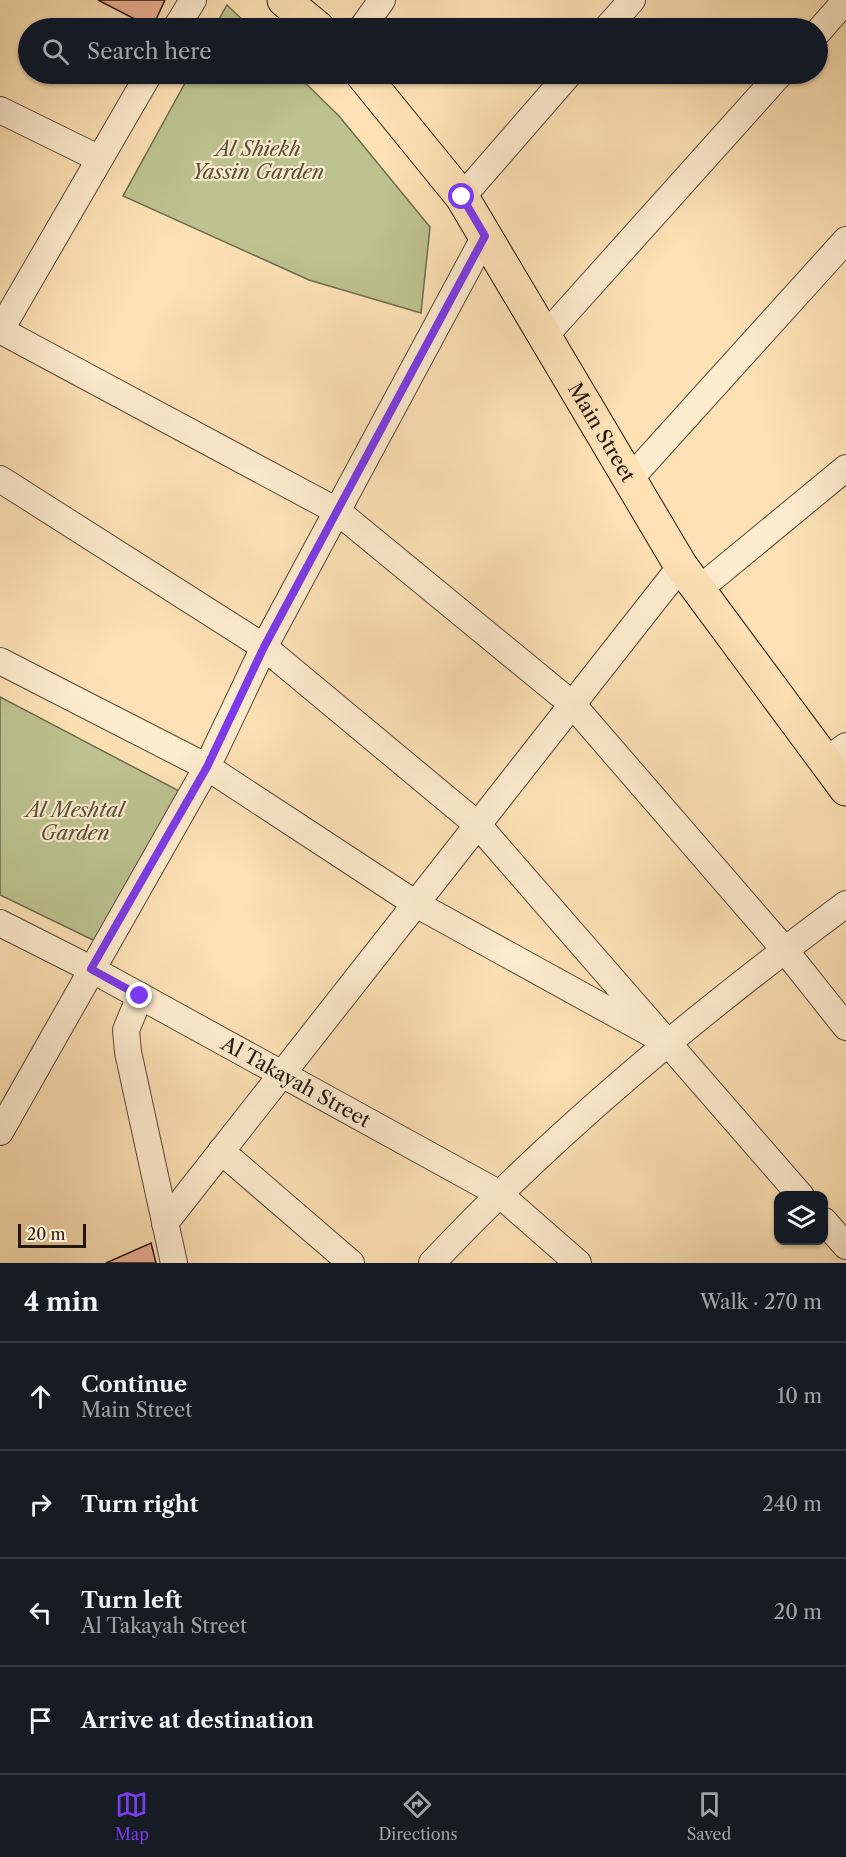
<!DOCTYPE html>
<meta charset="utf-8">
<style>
:root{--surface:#171b24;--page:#20242c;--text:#f1f3f6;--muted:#9ea1a6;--line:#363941;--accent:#7c3aed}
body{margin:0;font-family:"Libre Caslon Text",serif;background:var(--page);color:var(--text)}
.controls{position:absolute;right:18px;bottom:18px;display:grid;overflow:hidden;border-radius:12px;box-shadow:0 2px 4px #0004}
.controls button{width:54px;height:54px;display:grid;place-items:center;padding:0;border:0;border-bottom:2px solid var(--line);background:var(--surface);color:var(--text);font:30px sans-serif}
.scale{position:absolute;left:18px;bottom:15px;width:68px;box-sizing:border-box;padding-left:6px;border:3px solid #24160f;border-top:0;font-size:16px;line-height:21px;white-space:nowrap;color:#24160f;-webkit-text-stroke:4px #feeccf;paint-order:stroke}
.stop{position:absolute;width:18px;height:18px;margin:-14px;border:4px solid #7c3aed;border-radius:50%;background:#fff}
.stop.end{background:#7c3aed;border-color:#fff;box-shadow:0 2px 6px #0008}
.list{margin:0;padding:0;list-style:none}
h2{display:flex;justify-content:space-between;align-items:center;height:78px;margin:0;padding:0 24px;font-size:26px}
h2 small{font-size:20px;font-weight:400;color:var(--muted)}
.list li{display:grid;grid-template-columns:39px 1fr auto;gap:18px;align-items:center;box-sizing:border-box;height:108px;padding:0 24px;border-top:2px solid var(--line)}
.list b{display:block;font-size:22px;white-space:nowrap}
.list p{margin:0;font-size:20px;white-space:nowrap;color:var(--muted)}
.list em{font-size:20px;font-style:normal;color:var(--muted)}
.icon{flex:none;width:33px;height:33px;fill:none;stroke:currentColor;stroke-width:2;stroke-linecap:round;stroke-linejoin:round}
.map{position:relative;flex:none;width:846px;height:1263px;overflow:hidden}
.search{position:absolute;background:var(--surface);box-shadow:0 2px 4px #0004;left:18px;right:18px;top:18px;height:66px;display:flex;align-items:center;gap:15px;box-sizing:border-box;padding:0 21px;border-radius:33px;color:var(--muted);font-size:22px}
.sheet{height:510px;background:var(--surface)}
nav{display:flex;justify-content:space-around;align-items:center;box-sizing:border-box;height:84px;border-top:2px solid var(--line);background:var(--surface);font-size:16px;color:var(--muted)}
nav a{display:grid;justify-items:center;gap:3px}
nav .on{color:var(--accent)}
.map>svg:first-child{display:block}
</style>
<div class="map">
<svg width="846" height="1263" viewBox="0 0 846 1263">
<rect width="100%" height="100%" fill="#fde1b5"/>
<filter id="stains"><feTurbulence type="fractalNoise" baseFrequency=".00333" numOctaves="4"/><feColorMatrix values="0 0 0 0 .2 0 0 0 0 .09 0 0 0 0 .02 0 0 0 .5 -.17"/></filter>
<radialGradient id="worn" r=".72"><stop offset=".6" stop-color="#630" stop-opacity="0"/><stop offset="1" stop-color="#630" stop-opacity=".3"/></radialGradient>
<path fill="#bdc390" stroke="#706c50" stroke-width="1.5" d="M227 5 251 28H214Z
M190 74H296L339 116 430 227 421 313 309 280 123 196Z
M0 697 183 793 95 941 0 895Z"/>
<path fill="#ecaf93" stroke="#24160f" stroke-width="1.5" d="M98 0H165L152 28Z
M151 1243 156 1263H106Z"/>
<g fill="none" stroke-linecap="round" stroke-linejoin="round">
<defs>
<g id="minor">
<path d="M176 28 193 0"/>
<path d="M362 28 382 0"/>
<path d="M607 28 632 0"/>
<path d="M818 32 840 7"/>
<path d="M0 110 98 158"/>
<path d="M462 197 569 74"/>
<path d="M0 330 337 511 572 704 784 949 846 1027"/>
<path d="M0 331 149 74"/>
<path d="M544 337 780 74"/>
<path d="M0 479 264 647 478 825 801 1196"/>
<path d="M628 481 846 240"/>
<path d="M698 590 846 468"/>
<path d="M0 661 207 767 416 904 650 1033"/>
<path d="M826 761 846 746"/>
<path id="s1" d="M0 923 91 969 498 1193 578 1263"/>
<path d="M140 996 126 1030 128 1052 174 1263"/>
<path d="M0 1132 207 767 264 647 485 236"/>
<path d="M221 1151 351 1263"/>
<path d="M824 1221 846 1246"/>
<path d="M165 1223 681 566"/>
<path d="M432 1263C558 1129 699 1013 846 904"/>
</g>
<g id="major">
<path d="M284 0 318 28"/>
<path id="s2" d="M362 74 462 197 681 566 846 789"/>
</g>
</defs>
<use href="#minor" stroke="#5a4938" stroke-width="28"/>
<use href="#major" stroke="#24160f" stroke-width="35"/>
<use href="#minor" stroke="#feeccf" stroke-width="26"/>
<use href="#major" stroke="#fde1b5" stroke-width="33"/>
</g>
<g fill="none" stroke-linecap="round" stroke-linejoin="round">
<path stroke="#7c3aed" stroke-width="8" d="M140 996 91 969 207 767 264 647 485 236 462 197"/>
</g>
<g text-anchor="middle" stroke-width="4.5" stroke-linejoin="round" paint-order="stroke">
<g font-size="20" font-style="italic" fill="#5a533c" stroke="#feeccf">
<text x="258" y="156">Al Shiekh<tspan x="258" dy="23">Yassin Garden</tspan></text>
<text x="75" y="817">Al Meshtal<tspan x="75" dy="23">Garden</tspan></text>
</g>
<g font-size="20" fill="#24160f" stroke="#feeccf">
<text dy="7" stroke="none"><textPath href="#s2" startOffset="432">Main Street</textPath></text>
<text dy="7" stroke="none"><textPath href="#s1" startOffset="336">Al Takayah Street</textPath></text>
</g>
</g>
<rect width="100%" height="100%" filter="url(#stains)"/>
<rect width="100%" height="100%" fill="url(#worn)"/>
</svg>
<div class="controls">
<button><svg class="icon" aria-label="layers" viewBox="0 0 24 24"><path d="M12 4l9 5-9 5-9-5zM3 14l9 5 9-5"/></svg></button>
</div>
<div class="scale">20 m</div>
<div class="stop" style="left:462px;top:197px"></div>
<div class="stop end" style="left:140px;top:996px"></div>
<div class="search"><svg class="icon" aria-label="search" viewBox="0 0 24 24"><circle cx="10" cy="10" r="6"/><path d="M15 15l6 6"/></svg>Search here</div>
</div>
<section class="sheet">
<h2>4 min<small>Walk · 270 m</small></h2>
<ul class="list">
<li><svg class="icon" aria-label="ahead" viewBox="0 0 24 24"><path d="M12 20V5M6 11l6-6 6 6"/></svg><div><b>Continue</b><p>Main Street</p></div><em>10 m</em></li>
<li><svg class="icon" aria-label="right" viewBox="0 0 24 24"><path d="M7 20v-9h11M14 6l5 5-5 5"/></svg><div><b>Turn right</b></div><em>240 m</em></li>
<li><svg class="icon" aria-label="left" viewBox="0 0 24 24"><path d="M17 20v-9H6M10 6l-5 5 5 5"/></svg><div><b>Turn left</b><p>Al Takayah Street</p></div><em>20 m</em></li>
<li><svg class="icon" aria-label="arrive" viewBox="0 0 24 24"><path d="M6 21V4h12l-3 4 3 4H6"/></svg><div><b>Arrive at destination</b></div></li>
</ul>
</section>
<nav>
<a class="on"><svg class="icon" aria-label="map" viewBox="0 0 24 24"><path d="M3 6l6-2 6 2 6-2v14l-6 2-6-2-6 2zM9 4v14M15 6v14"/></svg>Map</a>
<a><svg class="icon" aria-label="directions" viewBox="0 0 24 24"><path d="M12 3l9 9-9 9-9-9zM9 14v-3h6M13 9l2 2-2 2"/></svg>Directions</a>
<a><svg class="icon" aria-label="saved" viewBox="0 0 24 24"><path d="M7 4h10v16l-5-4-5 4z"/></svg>Saved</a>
</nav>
